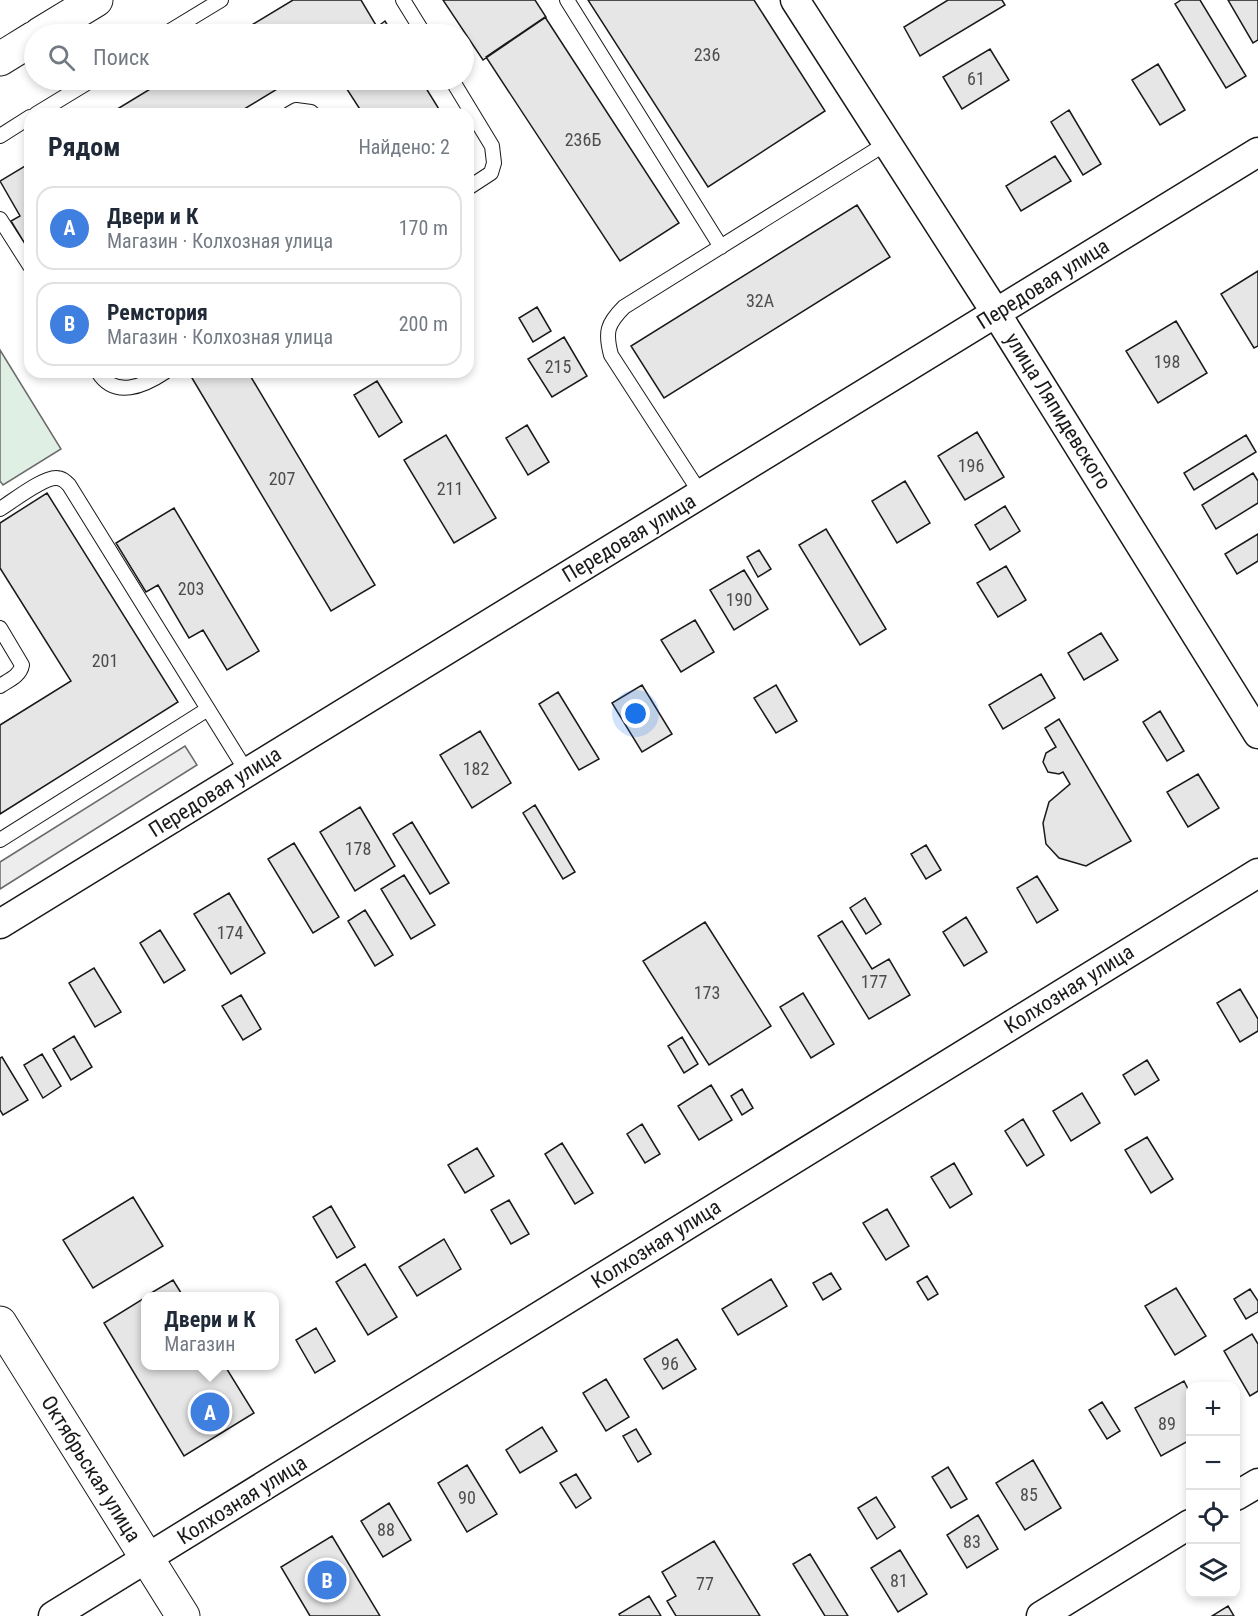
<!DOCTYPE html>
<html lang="ru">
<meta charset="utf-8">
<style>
:root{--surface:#fff;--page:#f2f2f3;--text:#1f2937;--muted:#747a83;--line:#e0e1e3;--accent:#2563eb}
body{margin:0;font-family:"Roboto Condensed",sans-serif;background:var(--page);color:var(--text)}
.controls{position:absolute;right:18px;bottom:18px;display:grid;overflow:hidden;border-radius:12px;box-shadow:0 3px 9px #0003}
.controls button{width:54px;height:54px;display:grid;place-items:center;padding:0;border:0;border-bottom:2px solid var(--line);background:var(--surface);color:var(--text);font:30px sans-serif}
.you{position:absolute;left:636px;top:714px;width:21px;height:21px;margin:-15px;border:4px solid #fff;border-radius:50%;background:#1a73e8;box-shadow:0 0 0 9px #1a73e833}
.badge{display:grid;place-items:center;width:39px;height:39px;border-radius:50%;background:var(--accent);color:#fff;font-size:20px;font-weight:700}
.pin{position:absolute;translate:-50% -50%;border:3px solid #fff;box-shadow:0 2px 6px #0006}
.popup{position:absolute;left:141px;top:1292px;width:138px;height:78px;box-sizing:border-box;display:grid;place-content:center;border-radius:12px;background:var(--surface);filter:drop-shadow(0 2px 4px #0005);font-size:20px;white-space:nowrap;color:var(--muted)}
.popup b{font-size:22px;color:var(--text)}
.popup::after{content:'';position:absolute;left:50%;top:100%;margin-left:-12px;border:12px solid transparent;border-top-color:var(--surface)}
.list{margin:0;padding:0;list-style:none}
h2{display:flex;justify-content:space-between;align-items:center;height:78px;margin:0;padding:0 24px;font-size:26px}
h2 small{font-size:20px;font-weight:400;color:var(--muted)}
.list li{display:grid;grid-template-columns:39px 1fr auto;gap:18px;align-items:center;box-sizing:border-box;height:84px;margin:0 12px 12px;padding:0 12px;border:2px solid var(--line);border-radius:18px}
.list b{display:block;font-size:22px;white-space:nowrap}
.list p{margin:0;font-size:20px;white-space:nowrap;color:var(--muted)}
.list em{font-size:20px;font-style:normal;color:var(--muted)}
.icon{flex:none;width:33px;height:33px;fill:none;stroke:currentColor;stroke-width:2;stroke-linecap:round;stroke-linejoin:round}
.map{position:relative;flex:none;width:1258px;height:1616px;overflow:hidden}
.search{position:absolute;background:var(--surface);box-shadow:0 3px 9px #0003;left:24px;top:24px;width:450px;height:66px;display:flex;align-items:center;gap:15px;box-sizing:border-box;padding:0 21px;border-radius:33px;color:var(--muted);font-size:22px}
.panel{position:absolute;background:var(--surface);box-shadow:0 3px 9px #0003;left:24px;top:108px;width:450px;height:270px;border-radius:18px}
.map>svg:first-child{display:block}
</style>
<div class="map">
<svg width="1258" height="1616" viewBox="0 0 1258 1616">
<rect width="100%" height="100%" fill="#fff"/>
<path fill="#e0efe3" stroke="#6a6a6a" stroke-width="1.5" d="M0 350 61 449 3 485 0 481Z"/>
<path fill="#ededed" stroke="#6a6a6a" stroke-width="1.5" d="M185 746 197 765 0 889V862Z"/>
<path fill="#e6e6e6" stroke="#1a1a1a" stroke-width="1.5" d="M293 0H361L377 27 385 21 393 34H237Z
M443 0H535L546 17 483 60Z
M588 0H754L825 111 708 187Z
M948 0H1002L1005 5 920 56 904 27Z
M1181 0H1200L1246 76 1226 88 1175 4Z
M1228 0H1258V40L1253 43Z
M545 17 679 223 620 261 486 57Z
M990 49 1009 80 962 109 943 77Z
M1158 64 1185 110 1160 125 1132 80Z
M165 80H292L236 114H109Z
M341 80H421L442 114H363Z
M1069 110 1101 164 1083 175 1051 122Z
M1055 156 1071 181 1021 211 1006 186Z
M30 163V241L25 244 11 221 20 216 0 181Z
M857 205 890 257 664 398 631 346Z
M1258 271V346L1254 348 1221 294Z
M537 307 551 331 533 342 519 318Z
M1176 321 1207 373 1158 403 1126 351Z
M564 337 587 376 552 397 528 359Z
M191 372H248L375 585 331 611 189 373Z
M377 381 402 422 379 437 354 395Z
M527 425 549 462 528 475 506 438Z
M977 432 1004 477 965 500 938 456Z
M446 435 496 518 454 543 404 460Z
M1246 435 1256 452 1194 490 1184 473Z
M1253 473 1258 481V503L1216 529 1202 505Z
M905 481 930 523 897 543 872 501Z
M47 493 178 702 0 814V725L71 681 0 568V523Z
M1005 506 1020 531 990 550 975 525Z
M174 508 259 651 227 670 203 630 189 638 158 585 146 592 116 543Z
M826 529 886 629 860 645 799 545Z
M1258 534V561L1237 574 1225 554Z
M759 550 771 569 758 577 747 557Z
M1006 566 1026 600 998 617 977 583Z
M744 570 768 609 734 630 710 590Z
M695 620 714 652 681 672 661 640Z
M1101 633 1118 660 1084 680 1068 653Z
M1041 674 1055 698 1003 729 989 705Z
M642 685 672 734 642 752 612 703Z
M776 685 797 721 776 733 754 698Z
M558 692 599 759 579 770 539 704Z
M1160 711 1184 751 1167 761 1143 722Z
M1059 719 1131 841 1086 866 1059 858 1046 844 1043 823 1049 802 1070 784 1063 772 1059 774 1048 772 1043 762 1046 753 1056 747 1045 728Z
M480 731 511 783 472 808 440 755Z
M1198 774 1219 808 1188 827 1167 792Z
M535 805 575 872 563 879 523 813Z
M360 807 395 866 355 891 320 832Z
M412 822 449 883 430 894 393 834Z
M294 843 339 917 313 933 268 859Z
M926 845 941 870 926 879 911 854Z
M404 875 435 925 411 939 381 889Z
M1037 876 1058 910 1037 923 1017 888Z
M229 893 265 953 231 974 194 914Z
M865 898 881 924 866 934 850 908Z
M365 910 393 955 375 966 348 921Z
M966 917 987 952 964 966 943 932Z
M842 921 872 969 889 959 910 995 869 1019 818 936Z
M705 922 771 1026 709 1065 643 961Z
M160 930 185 970 164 983 140 943Z
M94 968 121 1012 95 1027 69 983Z
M1240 989 1258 1019V1031L1240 1042 1217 1003Z
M803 993 834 1044 811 1058 780 1007Z
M241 995 261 1029 243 1040 222 1006Z
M74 1036 92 1067 71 1080 53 1049Z
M682 1037 698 1064 684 1073 668 1046Z
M42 1054 61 1086 43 1098 24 1065Z
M2 1057 28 1100 3 1115 0 1110V1058Z
M1147 1060 1159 1080 1135 1095 1123 1075Z
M711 1085 732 1120 699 1140 678 1106Z
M742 1089 753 1108 742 1115 731 1096Z
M1082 1093 1100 1123 1071 1141 1053 1111Z
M1023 1119 1044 1155 1027 1166 1005 1131Z
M642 1124 660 1154 645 1163 627 1134Z
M1147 1137 1173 1179 1151 1193 1125 1150Z
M562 1143 593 1193 575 1204 545 1154Z
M477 1148 494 1176 465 1193 448 1165Z
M954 1163 972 1194 950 1208 931 1177Z
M133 1197 163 1246 93 1288 63 1240Z
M509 1200 529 1234 511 1244 491 1210Z
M331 1206 355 1247 337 1258 313 1217Z
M887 1209 909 1246 886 1260 863 1223Z
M444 1239 461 1269 417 1296 399 1267Z
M365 1264 397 1317 368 1335 336 1282Z
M831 1273 841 1289 823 1300 813 1283Z
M927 1276 938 1294 928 1300 917 1282Z
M771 1279 787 1306 738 1335 722 1309Z
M173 1280 183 1296H146Z
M1176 1288 1206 1336 1175 1355 1145 1306Z
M1250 1289 1258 1301V1312L1246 1319 1234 1299Z
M146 1297V1366H225L254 1413 184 1456 104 1323Z
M316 1328 335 1361 315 1373 296 1340Z
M1252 1334 1258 1344V1391L1250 1396 1224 1351Z
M677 1339 696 1369 663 1389 644 1359Z
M606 1379 629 1417 606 1431 583 1393Z
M1184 1381 1190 1393V1440L1161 1456 1135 1408Z
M1102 1402 1120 1431 1107 1439 1089 1410Z
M542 1427 557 1451 520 1473 506 1450Z
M636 1429 651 1454 638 1462 623 1436Z
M1033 1460 1061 1508 1025 1530 996 1483Z
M467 1465 497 1514 467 1532 438 1483Z
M948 1467 967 1499 951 1508 932 1477Z
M576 1474 591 1498 576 1508 560 1483Z
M876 1497 895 1527 877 1539 858 1508Z
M389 1503 411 1540 383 1557 361 1521Z
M978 1515 998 1549 967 1568 947 1535Z
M332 1536 380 1616H310L281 1567Z
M714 1541 760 1616H676L667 1601 676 1596 662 1572Z
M900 1550 927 1594 898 1612 871 1568Z
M810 1554 848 1616H825L793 1564Z
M649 1596 661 1616H620L619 1614Z
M1228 1606 1234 1616H1212Z"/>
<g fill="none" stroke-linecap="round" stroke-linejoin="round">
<defs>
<path id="service" d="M403 0 424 34
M567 0 721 247
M165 34 221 0
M452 80 492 146 494 163 491 173 468 188
M36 114 92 80
M289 114 296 110 311 112 313 114
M0 136 30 117
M0 219 30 266
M98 372C115 399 144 386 165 372
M701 494 611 355C605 332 607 324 624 307L887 143
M0 509C13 501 42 478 56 478 62 478 65 481 69 485L247 772
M0 628 22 665C20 676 9 680 0 686
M0 840 208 709"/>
<path id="minor" d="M795 0 996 313 1258 734
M0 924 1258 152
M1236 1496 1258 1483
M53 1616 1258 873
M1041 1616 1190 1524"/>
<path id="tertiary" d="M40 34 96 0
M0 59 34 38"/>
<path id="secondary" d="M0 1323 183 1616"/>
</defs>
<use href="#service" stroke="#1a1a1a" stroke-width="16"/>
<use href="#minor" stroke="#1a1a1a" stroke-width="31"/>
<use href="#tertiary" stroke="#1a1a1a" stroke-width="35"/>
<use href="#secondary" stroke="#1a1a1a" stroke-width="35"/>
<use href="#service" stroke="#fff" stroke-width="14"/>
<use href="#minor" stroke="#fff" stroke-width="28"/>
<use href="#tertiary" stroke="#fff" stroke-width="33"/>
<use href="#secondary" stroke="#fff" stroke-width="33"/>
</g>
<g text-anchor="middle" stroke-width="4.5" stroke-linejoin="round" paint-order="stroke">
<g font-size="18" fill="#4d4d4d">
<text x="707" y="61">236</text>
<text x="976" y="85">61</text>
<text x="583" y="146">236Б</text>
<text x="760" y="307">32А</text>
<text x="1167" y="368">198</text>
<text x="558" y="373">215</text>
<text x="971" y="472">196</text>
<text x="282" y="485">207</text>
<text x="450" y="495">211</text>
<text x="191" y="595">203</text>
<text x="739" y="606">190</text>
<text x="105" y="667">201</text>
<text x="476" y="775">182</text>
<text x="358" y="855">178</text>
<text x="230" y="939">174</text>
<text x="874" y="988">177</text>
<text x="707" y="999">173</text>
<text x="670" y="1370">96</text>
<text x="1167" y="1430">89</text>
<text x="1029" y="1501">85</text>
<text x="467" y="1504">90</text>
<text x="386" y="1536">88</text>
<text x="972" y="1548">83</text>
<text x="899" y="1587">81</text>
<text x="705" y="1590">77</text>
</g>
<g font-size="21" fill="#1a1a1a" stroke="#fff">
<text transform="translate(1043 284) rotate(-32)" y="7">Передовая улица</text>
<text transform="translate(1058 411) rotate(58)" y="7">улица Ляпидевского</text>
<text transform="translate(629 538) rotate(-31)" y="7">Передовая улица</text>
<text transform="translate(215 792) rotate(-32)" y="7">Передовая улица</text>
<text transform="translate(1069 989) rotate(-32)" y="7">Колхозная улица</text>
<text transform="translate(656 1244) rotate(-32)" y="7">Колхозная улица</text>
<text transform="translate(91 1469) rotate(58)" y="7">Октябрьская улица</text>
<text transform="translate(242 1500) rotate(-32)" y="7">Колхозная улица</text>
</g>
</g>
</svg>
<div class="controls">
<button>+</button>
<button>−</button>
<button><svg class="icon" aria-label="locate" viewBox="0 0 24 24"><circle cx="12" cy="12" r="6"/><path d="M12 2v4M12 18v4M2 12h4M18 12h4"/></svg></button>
<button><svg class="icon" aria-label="layers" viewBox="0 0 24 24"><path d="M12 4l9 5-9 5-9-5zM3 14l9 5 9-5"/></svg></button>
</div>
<div class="you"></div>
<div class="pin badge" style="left:210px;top:1412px;background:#3f7fe0">A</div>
<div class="popup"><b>Двери и К</b>Магазин</div>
<div class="pin badge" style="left:327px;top:1580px;background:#3f7fe0">B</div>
<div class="search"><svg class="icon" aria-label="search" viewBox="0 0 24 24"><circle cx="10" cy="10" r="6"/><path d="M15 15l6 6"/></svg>Поиск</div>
<section class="panel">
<h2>Рядом<small>Найдено: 2</small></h2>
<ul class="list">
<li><span class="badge" style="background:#3f7fe0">A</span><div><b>Двери и К</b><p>Магазин · Колхозная улица</p></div><em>170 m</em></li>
<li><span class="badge" style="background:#3f7fe0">B</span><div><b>Ремстория</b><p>Магазин · Колхозная улица</p></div><em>200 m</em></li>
</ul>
</section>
</div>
